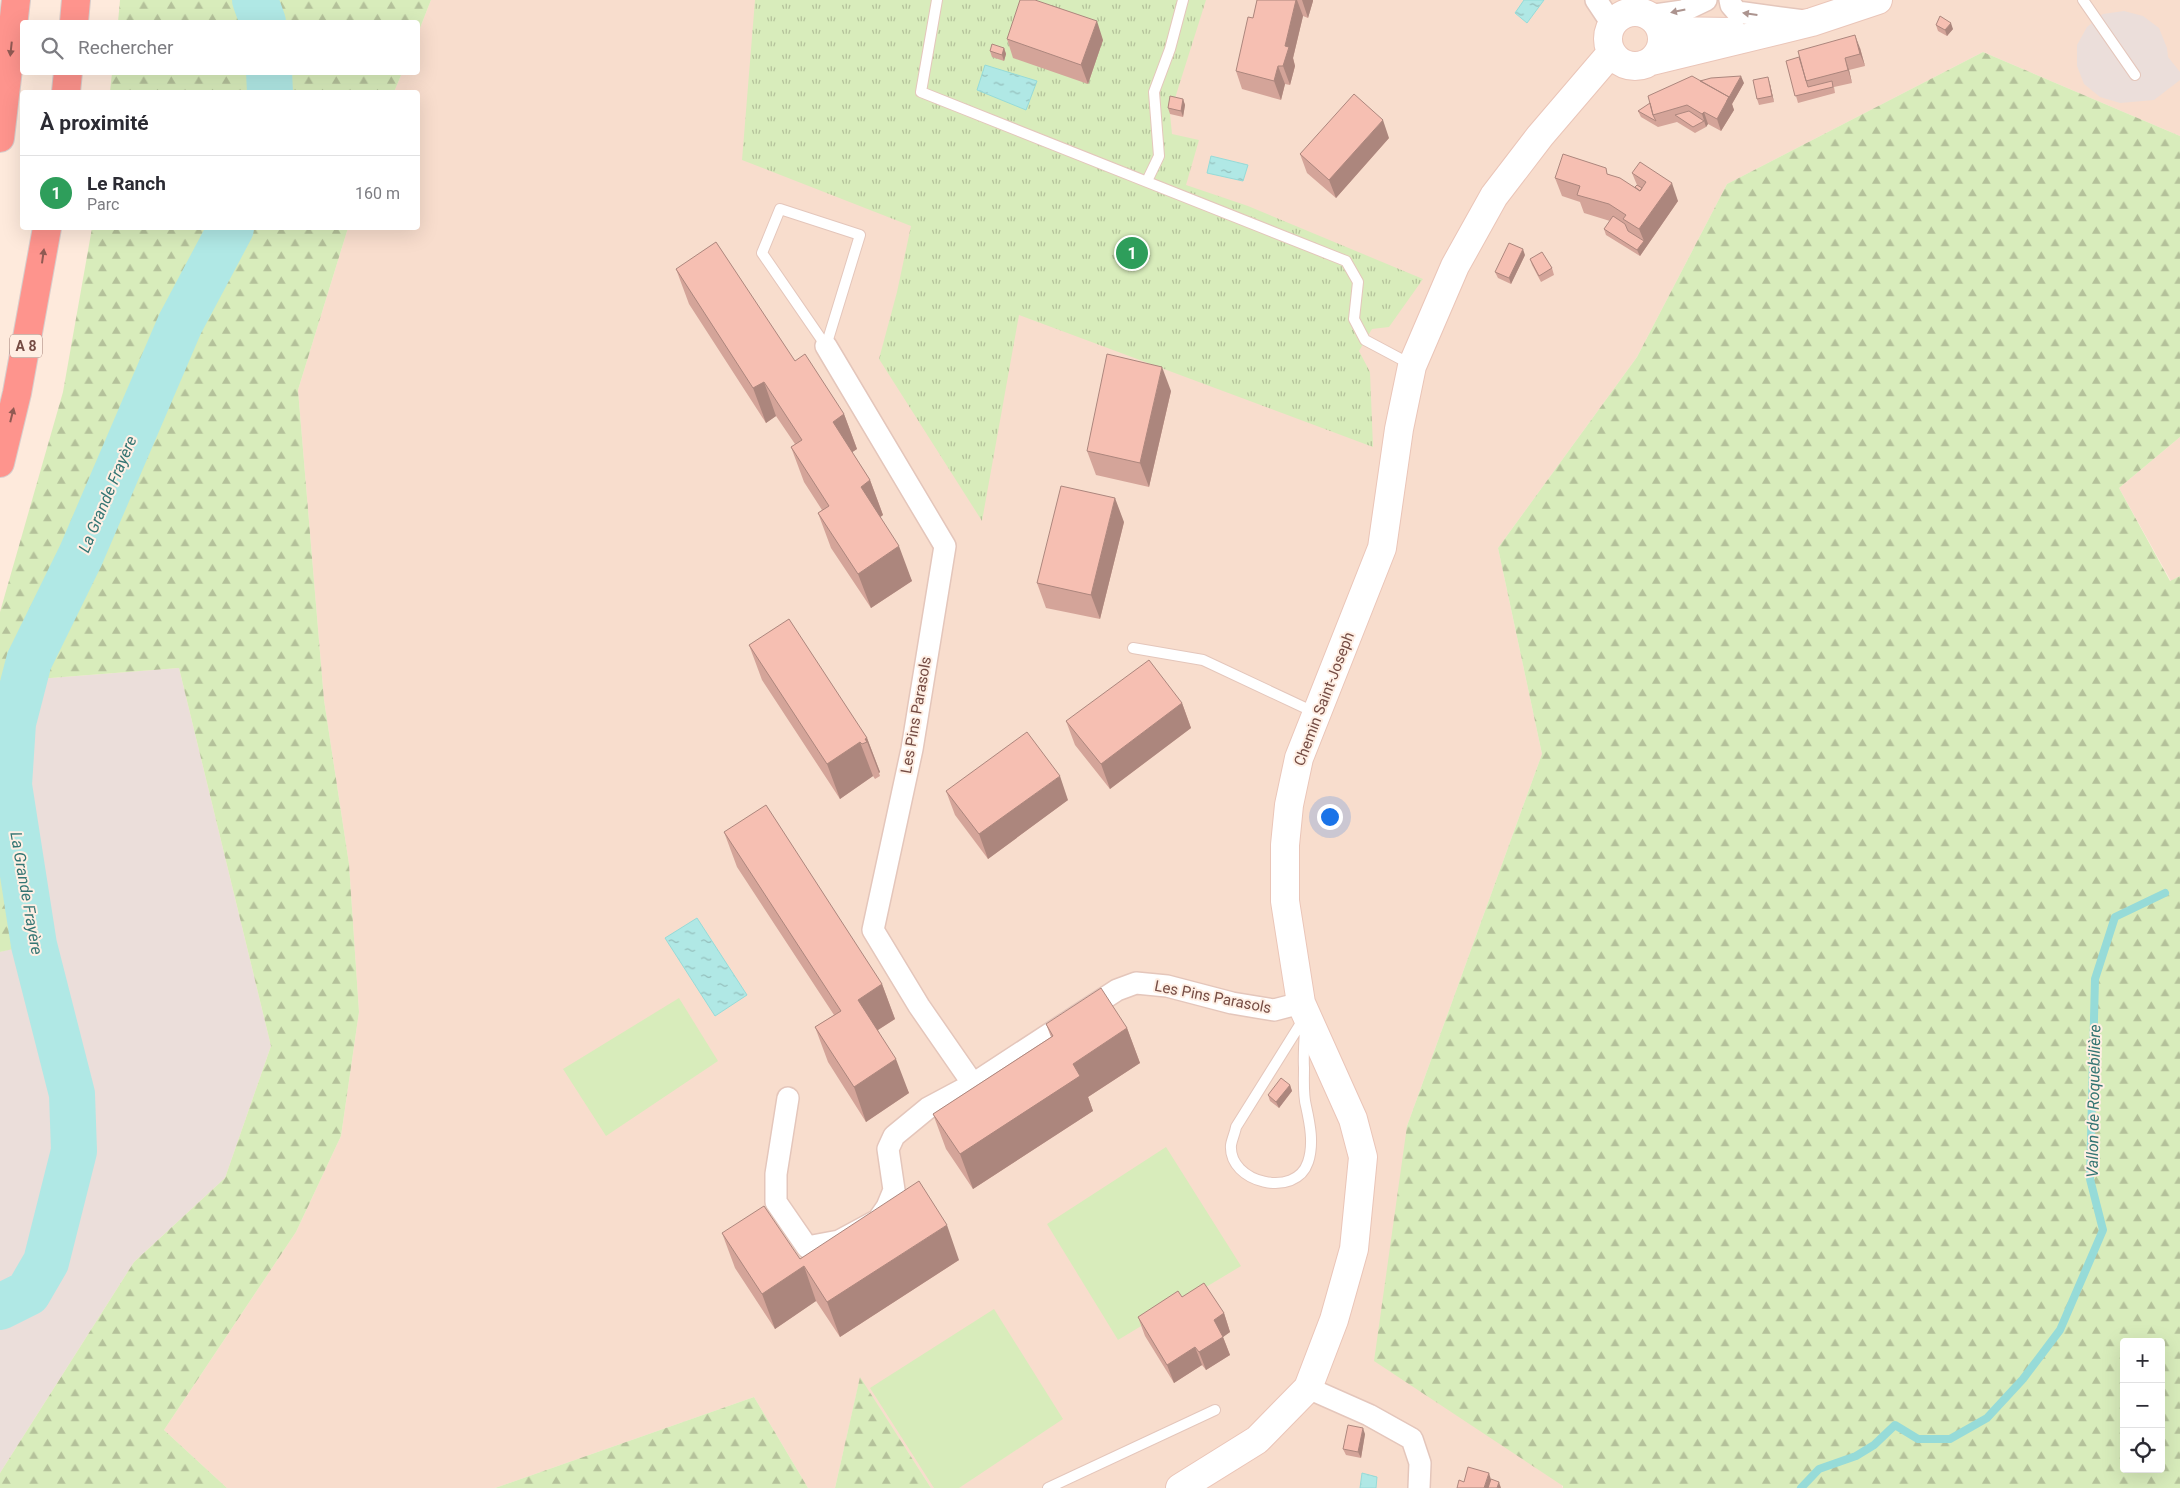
<!DOCTYPE html>
<html lang="fr">
<meta charset="utf-8">
<style>
:root{--surface:#fff;--page:#f2f2f3;--text:#2b2b33;--muted:#7c7c81;--line:#e1e1e2;--accent:#f33b36}
body{margin:0;font-family:Roboto,sans-serif;background:var(--page);color:var(--text)}
.controls{position:absolute;right:15px;bottom:15px;display:grid;overflow:hidden;border-radius:5px;box-shadow:0 5px 20px #0002}
.controls button{width:45px;height:45px;display:grid;place-items:center;padding:0;border:0;border-bottom:1px solid var(--line);background:var(--surface);color:var(--text);font:25px sans-serif}
.you{position:absolute;left:1329px;top:816px;width:18px;height:18px;margin:-12px;border:4px solid #fff;border-radius:50%;background:#1a73e8;box-shadow:0 0 0 8px #1a73e833}
.badge{display:grid;place-items:center;width:32px;height:32px;border-radius:50%;background:var(--accent);color:#fff;font-size:16px;font-weight:700}
.pin{position:absolute;translate:-50% -50%;border:2px solid #fff;box-shadow:0 1px 5px #0006}
.list{margin:0;padding:0;list-style:none}
h2{display:flex;justify-content:space-between;align-items:center;height:65px;margin:0;padding:0 20px;font-size:21px}
h2 small{font-size:16px;font-weight:400;color:var(--muted)}
.list li{display:grid;grid-template-columns:32px 1fr auto;gap:15px;align-items:center;box-sizing:border-box;height:75px;padding:0 20px;border-top:1px solid var(--line)}
.list b{display:block;font-size:19px;white-space:nowrap}
.list p{margin:0;font-size:16px;white-space:nowrap;color:var(--muted)}
.list em{font-size:16px;font-style:normal;color:var(--muted)}
.icon{flex:none;width:28px;height:28px;fill:none;stroke:currentColor;stroke-width:2;stroke-linecap:round;stroke-linejoin:round}
.map{position:relative;flex:none;width:2180px;height:1488px;overflow:hidden}
.search{position:absolute;background:var(--surface);box-shadow:0 5px 20px #0002;left:20px;top:20px;width:400px;height:55px;display:flex;align-items:center;gap:12px;box-sizing:border-box;padding:0 18px;border-radius:5px;color:var(--muted);font-size:19px}
.panel{position:absolute;background:var(--surface);box-shadow:0 5px 20px #0002;left:20px;top:90px;width:400px;height:140px;border-radius:5px}
.map>svg:first-child{display:block}
</style>
<div class="map">
<svg width="2180" height="1488" viewBox="0 0 2180 1488">
<defs>
<pattern id="grass-tufts" width="24" height="20" patternUnits="userSpaceOnUse" patternTransform="scale(1.25)"><rect width="24" height="20" fill="#d8ecbb"/><path d="M3 7l-1-3M5 7V3M7 7l1-3M15 17l-1-3M17 17v-4M19 17l1-3" fill="none" stroke="#b4c19a"/></pattern>
<pattern id="forest-firs" width="22" height="20" patternUnits="userSpaceOnUse" patternTransform="scale(1.25)"><rect width="22" height="20" fill="#d8ecbb"/><path d="M5 1l3.5 6h-7zM16 11l3.5 6h-7z" fill="#b4c19a"/></pattern>
<pattern id="water-ripples" width="26" height="14" patternUnits="userSpaceOnUse" patternTransform="scale(1.25)"><rect width="26" height="14" fill="#b0e8e5"/><path d="M2 4q2-2 4 0t4 0M15 11q2-2 4 0t4 0" fill="none" stroke="#94bebb"/></pattern>
</defs>
<rect width="100%" height="100%" fill="#feeadc"/>
<path fill="#f8ddcd" d="M431 0H2180V136L1983 52 1727 184 1637 357 1498 548 1542 754 1407 1126 1563 1488H931L860 1378 835 1488H808L754 1397 495 1488H227L164 1430 296 1232 341 1136 359 1012 349 864 324 700 298 390 348 228H418V92H394L402 73 418 72V33Z
M2180 437V576L2171 581 2119 488Z"/>
<path fill="#ebdeda" d="M2124 11 2143 16 2159 28 2167 48 2168 57 2180 72V80L2154 100 2120 103 2100 97 2084 84 2077 66V45L2087 27 2103 14Z
M179 668 271 1046 225 1178 134 1262 0 1473V952L22 946 14 746 38 679Z"/>
<path fill="url(#grass-tufts)" d="M755 0H1206L1170 114 1172 134 1199 140 1186 185 1248 206 1423 279 1389 327 1372 329 1359 351 1370 372 1373 447 1019 315 982 521 879 359 897 292 911 226 742 160Z"/>
<path fill="url(#forest-firs)" fill-rule="evenodd" d="M120 0H431L418 33V22H118Z
M1983 52 2180 136V437L2119 488 2170 581 2180 576V1488H1563V1486L1374 1361 1407 1126 1542 754 1498 548 1637 357 1727 184ZM2124 1342H2161V1469H2124Z
M112 73V72L402 73 394 92H110Z
M92 228H348L298 390 324 700 349 864 359 1012 341 1136 296 1232 164 1430 227 1488H0V1473L134 1262 225 1178 271 1046 179 668 38 679 14 746 22 947 0 952V612L63 392Z
M860 1377 931 1488H835Z
M754 1397 808 1488H495Z"/>
<path fill="#d8ecbb" d="M679 998 718 1061 606 1136 563 1069Z
M1166 1147 1241 1266 1118 1340 1047 1224Z
M994 1309 1063 1419 959 1488H934L870 1388Z"/>
<path fill="url(#water-ripples)" stroke="#96dbd8" d="M1524 0H1544L1527 23 1515 13Z
M985 65 1037 81 1026 110 977 90Z
M1211 156 1248 165 1243 181 1207 173Z
M697 918 747 995 715 1016 665 938Z
M1362 1473 1377 1477 1376 1488H1360Z"/>
<g fill="none" stroke-linecap="round" stroke-linejoin="round">
<path stroke="#96dbd8" stroke-width="8" d="M1801 1488 1819 1469 1856 1456 1874 1445 1895 1425 1918 1439H1950L1987 1418 2023 1379 2060 1330 2103 1230 2090 1179 2095 979 2115 917 2165 893"/>
<path stroke="#b0e8e5" stroke-width="46" d="M255 0 263 22
M269 72 270 92
M0 1307 28 1293 46 1262 74 1151 72 1094 34 945 9 785 13 723 29 661 81 555 180 324 231 228"/>
<defs>
<path id="lane" d="M937 0 921 92 1346 261 1358 282 1354 319 1365 340 1412 365
M2083 0 2135 75
M1147 181 1159 156 1154 92 1170 49 1183 0
M780 209 860 235 826 346 762 253Z
M1133 648 1203 660 1316 713
M1306 1015C1305 1033 1303 1051 1304 1068 1304 1080 1303 1095 1306 1106 1310 1124 1314 1144 1308 1162 1296 1199 1228 1183 1231 1145 1232 1139 1235 1133 1236 1127Z
M1048 1488 1215 1410"/>
<path id="street" d="M1596 0 1612 24
M1730 0 1731 5 1737 12 1804 21
M1648 16 1683 11 1706 0
M826 346 945 546 912 749 873 930 919 1006 973 1084 1117 990 1136 983 1167 986 1232 1003 1274 1010 1301 1003
M788 1098 776 1174V1202L807 1247 839 1241 878 1220 887 1207 894 1190 888 1149 894 1136 928 1108 973 1084
M1308 1388 1369 1415 1412 1439 1420 1463 1419 1488"/>
<path id="secondary" d="M1608 39a27 27 0 1 1 54 0a27 27 0 1 1-54 0Z
M1661 31 1732 32
M1652 61 1812 22 1878 0
M1180 1488 1257 1440 1308 1388 1334 1320 1354 1249 1363 1157 1353 1119 1301 1003 1285 901V845L1289 805 1299 758 1382 548 1399 429 1412 366 1455 266 1494 196 1540 136 1611 53"/>
<path id="highway" d="M74 22 76 0
M66 92 68 72
M0 138 16 0
M0 463 17 393 47 228"/>
</defs>
<use href="#lane" stroke="#e4c6bb" stroke-width="12"/>
<use href="#street" stroke="#e4c6bb" stroke-width="24"/>
<use href="#secondary" stroke="#eac5b8" stroke-width="30"/>
<use href="#highway" stroke="#d8cdcb" stroke-width="30"/>
<use href="#lane" stroke="#fff" stroke-width="10"/>
<use href="#street" stroke="#fff" stroke-width="21"/>
<use href="#secondary" stroke="#fff" stroke-width="28"/>
<use href="#highway" stroke="#fe948d" stroke-width="28"/>
</g>
<path fill="#d4a499" d="M1257 0H1313V1L1308 18 1303 16 1293 58 1295 66 1290 85 1285 84 1281 100 1242 89 1236 71 1253 18Z
M1936 25 1953 29 1947 36 1938 31Z
M1007 39 1103 40 1088 84 1013 58Z
M1004 48 1006 54 1004 61 992 57 990 51Z
M1860 48 1865 66 1849 70 1852 83 1834 87 1835 93 1798 103 1786 61Z
M1700 81 1744 83 1732 104 1734 110 1721 131 1708 124 1706 127 1695 133 1677 122 1658 127 1641 117 1638 111Z
M1770 84 1774 102 1759 105 1757 99Z
M1183 99 1185 105 1183 117 1170 114 1168 108Z
M1389 138 1336 198 1307 173 1300 154Z
M1632 173 1678 201 1640 256 1606 235 1604 229 1610 221 1584 213 1580 202 1562 196 1555 178 1608 174 1635 187 1637 185Z
M1525 255 1511 284 1498 278 1495 272Z
M1530 259 1552 268 1554 275 1541 282 1532 265Z
M676 269 795 361 844 414 857 449 852 452 870 480 883 515 880 517 912 581 871 608 831 548 818 513 822 510 804 482 791 447 795 444 776 416 766 423 689 304Z
M1171 391 1149 487 1096 475 1087 451Z
M1124 522 1100 619 1046 608 1037 583Z
M749 645 867 738 880 772 879 773 880 776 875 779 873 776 840 799 762 680Z
M1182 703 1191 728 1110 789 1075 745 1066 721Z
M946 791 1068 800 988 859 955 815Z
M724 832 882 984 895 1019 878 1030 909 1093 866 1122 828 1062 815 1027 834 1015 737 867Z
M1046 1024 1127 1028 1140 1063 1088 1097 1093 1111 973 1189 946 1149 933 1114 1051 1037Z
M1290 1085 1292 1091 1279 1108 1270 1101 1268 1095Z
M722 1233 800 1259 959 1260 840 1337 816 1301 775 1329 735 1268Z
M1182 1297 1224 1313 1230 1332 1223 1337 1230 1355 1206 1370 1202 1365 1174 1383 1145 1336 1138 1317Z
M1365 1434 1361 1458 1346 1455 1343 1449Z"/>
<path fill="#ac867d" d="M1296 0H1297L1303 16 1293 58 1295 66 1290 85 1283 66 1285 46Z
M1302 0H1313V1L1308 18Z
M1097 21 1103 40 1088 84 1081 65Z
M1951 23 1953 29 1947 36 1945 30Z
M1855 35 1860 48 1865 66 1860 54Z
M1004 48 1006 54 1004 61 1002 55Z
M1845 58 1849 70 1852 83 1848 70Z
M1278 66 1285 84 1281 100 1274 81Z
M1741 76 1744 83 1732 104 1734 110 1721 131 1717 119Z
M1768 77 1770 84 1774 102 1772 96Z
M1183 99 1185 105 1183 117 1181 111Z
M1704 112 1708 124 1706 127 1702 114Z
M1383 120 1389 138 1336 198 1329 180Z
M1672 183 1678 201 1640 256 1637 250 1644 241 1639 229Z
M1523 249 1525 255 1511 284 1509 278Z
M1162 367 1171 391 1149 487 1140 463Z
M764 382 776 416 766 423 753 388Z
M844 414 857 449 845 457 833 422Z
M870 480 883 515 874 522 861 487Z
M1115 498 1124 522 1100 619 1091 595Z
M899 546 912 581 871 608 858 574Z
M1182 703 1191 728 1110 789 1101 764Z
M867 738 880 772 879 773 867 742 865 739Z
M860 742 873 776 840 799 827 764Z
M1060 776 1068 800 988 859 979 834Z
M882 984 895 1019 870 1035 858 1000Z
M1127 1028 1140 1063 1088 1097 1093 1111 973 1189 960 1154 1073 1064Z
M896 1059 909 1093 866 1122 854 1087Z
M1290 1085 1292 1091 1279 1108 1276 1102Z
M947 1225 959 1260 840 1337 827 1302Z
M804 1266 816 1301 775 1329 762 1294Z
M1224 1313 1230 1332 1223 1337 1230 1355 1206 1370 1199 1352 1214 1320Z
M1195 1347 1202 1365 1174 1383 1167 1365Z
M1363 1428 1365 1434 1361 1458 1358 1452Z
M1489 1473 1493 1486V1488H1484Z
M1499 1482 1501 1488H1497Z"/>
<path fill="#f6bfb2" stroke="#ac867d" d="M1020 0H1035L1097 21 1081 65 1007 39Z
M1257 0H1296L1285 46 1289 47 1283 66H1278L1274 81 1236 71 1248 17 1253 18Z
M1940 16 1951 23 1945 30 1936 25Z
M1855 35 1860 54 1845 58 1848 70 1806 81 1798 51Z
M992 44 1004 48 1002 55 990 51Z
M1799 57 1808 87 1832 81 1833 87 1795 96 1786 61Z
M1692 76 1729 97 1717 119 1704 112 1702 114 1687 105 1653 115 1648 96Z
M1741 76 1727 101 1729 97 1700 81 1711 78Z
M1768 77 1772 96 1757 99 1753 80Z
M1354 94 1383 120 1329 180 1300 154Z
M1170 96 1183 99 1181 111 1168 108Z
M1650 103 1653 115 1656 121 1638 111Z
M1689 111 1704 121 1693 127 1675 115Z
M1563 154 1606 168 1607 174 1620 178 1640 191 1646 182 1632 173 1640 162 1672 183 1639 229 1623 219 1626 215 1609 204 1577 195 1580 186 1555 178Z
M1637 185 1642 188 1640 191 1635 187Z
M1613 216 1625 224 1628 231 1644 241 1637 250 1604 229Z
M716 242 795 361 805 354 844 414 833 422 870 480 861 487 899 546 858 574 818 513 829 506 791 447 802 440 764 382 753 388 676 269Z
M1509 243 1523 249 1509 278 1495 272Z
M1542 252 1552 268 1539 276 1530 259Z
M1107 354 1162 367 1140 463 1087 451Z
M1061 486 1115 498 1091 595 1037 583Z
M789 619 867 738 865 739 867 742 862 744 860 742 827 764 749 645Z
M1149 660 1182 703 1101 764 1066 721Z
M1027 732 1060 776 979 834 946 791Z
M766 805 882 984 858 1000 896 1059 854 1087 815 1027 841 1011 724 832Z
M1101 988 1127 1028 1073 1064 1080 1076 960 1154 933 1114 1053 1036 1046 1024Z
M1281 1078 1290 1085 1276 1102 1268 1095Z
M919 1181 947 1225 827 1302 804 1266 762 1294 722 1233 764 1206 800 1259Z
M1204 1283 1224 1313 1214 1320 1223 1337 1199 1352 1195 1347 1167 1365 1138 1317 1178 1291 1182 1297Z
M1348 1425 1363 1428 1358 1452 1343 1449Z
M1468 1467 1489 1473 1484 1488H1457L1459 1480 1464 1482Z
M1491 1479 1499 1482 1497 1488H1488Z"/>
<defs><path id="oneway-solid" d="M-6-.8H1V-3.2L6.5 0L1 3.2V.8H-6Z" transform="scale(1.25)"/></defs>
<g fill="#ac948f">
<use href="#oneway-solid" transform="translate(1678 11) rotate(168)"/>
<use href="#oneway-solid" transform="translate(1750 14) rotate(-172)"/>
</g>
<g fill="#905a53">
<use href="#oneway-solid" transform="translate(11 49) rotate(96)"/>
<use href="#oneway-solid" transform="translate(43 256) rotate(-82)"/>
<use href="#oneway-solid" transform="translate(12 415) rotate(-76)"/>
</g>
<g text-anchor="middle" stroke-width="4" stroke-linejoin="round" paint-order="stroke">
<rect fill="#ffefe4" stroke="#9e7d74" stroke-width="1" x="10" y="334.5" width="32" height="23" rx="4"/>
<g font-size="14" font-weight="bold" fill="#754c44">
<text x="26" y="351">A 8</text>
</g>
<g font-size="15" fill="#754c44" stroke="#ffefe4">
<text transform="translate(1324 699) rotate(-69)" y="5">Chemin Saint-Joseph</text>
<text transform="translate(916 715) rotate(-80)" y="5">Les Pins Parasols</text>
<text transform="translate(1213 997) rotate(11)" y="5">Les Pins Parasols</text>
</g>
<g font-size="16" font-style="italic" fill="#347573" stroke="#ffefe4">
<text transform="translate(107 494) rotate(-67)" y="6">La Grande Frayère</text>
<text transform="translate(27 893) rotate(80)" y="6">La Grande Frayère</text>
<text transform="translate(2093 1101) rotate(-89)" y="6">Vallon de Roquebilière</text>
</g>
</g>
</svg>
<div class="controls">
<button>+</button>
<button>−</button>
<button><svg class="icon" aria-label="locate" viewBox="0 0 24 24"><circle cx="12" cy="12" r="6"/><path d="M12 2v4M12 18v4M2 12h4M18 12h4"/></svg></button>
</div>
<div class="you"></div>
<div class="pin badge" style="left:1132px;top:253px;background:#2e9e5b">1</div>
<div class="search"><svg class="icon" aria-label="search" viewBox="0 0 24 24"><circle cx="10" cy="10" r="6"/><path d="M15 15l6 6"/></svg>Rechercher</div>
<section class="panel">
<h2>À proximité<small></small></h2>
<ul class="list">
<li><span class="badge" style="background:#2e9e5b">1</span><div><b>Le Ranch</b><p>Parc</p></div><em>160 m</em></li>
</ul>
</section>
</div>
